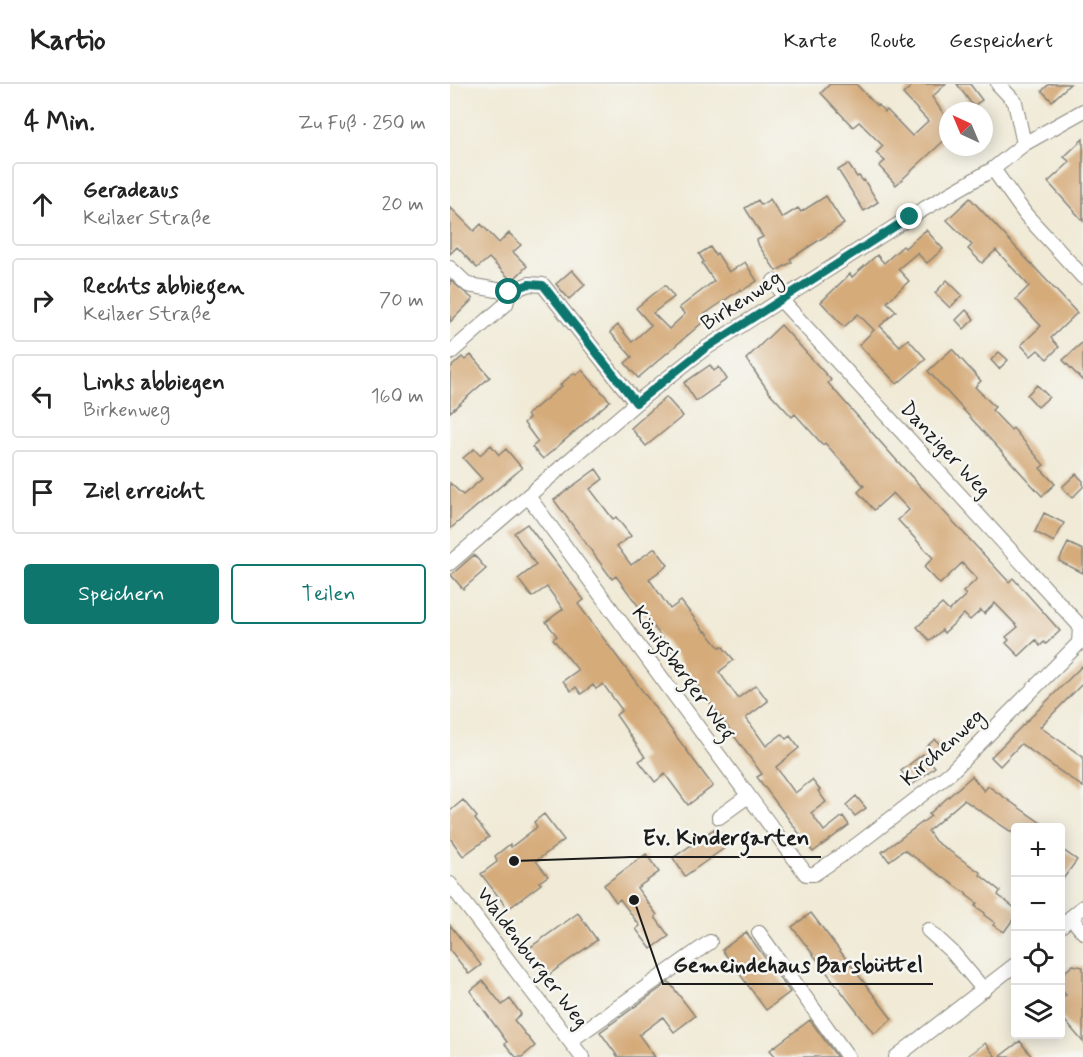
<!DOCTYPE html>
<html lang="de">
<meta charset="utf-8">
<style>
:root{--surface:#fff;--page:#f6f6f6;--text:#222;--muted:#767676;--line:#e0e0e0;--accent:#0f766e}
body{margin:0;font-family:Mynerve,sans-serif;background:var(--page);color:var(--text)}
.controls{position:absolute;right:18px;bottom:18px;display:grid;overflow:hidden;border-radius:6px;box-shadow:0 3px 15px #0003}
.controls button{width:54px;height:54px;display:grid;place-items:center;padding:0;border:0;border-bottom:2px solid var(--line);background:var(--surface);color:var(--text);font:30px sans-serif}
.compass{position:absolute;left:489px;top:18px;width:54px;height:54px;border-radius:50%;background:var(--surface);box-shadow:0 3px 15px #0003;rotate:316deg}
.stop{position:absolute;width:18px;height:18px;margin:-14px;border:4px solid #0f766e;border-radius:50%;background:#fff}
.stop.end{background:#0f766e;border-color:#fff;box-shadow:0 2px 6px #0008}
.list{margin:0;padding:0;list-style:none}
h2{display:flex;justify-content:space-between;align-items:center;height:78px;margin:0;padding:0 24px;font-size:26px}
h2 small{font-size:20px;font-weight:400;color:var(--muted)}
.list li{display:grid;grid-template-columns:39px 1fr auto;gap:18px;align-items:center;box-sizing:border-box;height:84px;margin:0 12px 12px;padding:0 12px;border:2px solid var(--line);border-radius:6px}
.list b{display:block;font-size:22px;white-space:nowrap}
.list p{margin:0;font-size:20px;white-space:nowrap;color:var(--muted)}
.list em{font-size:20px;font-style:normal;color:var(--muted)}
.actions{display:flex;gap:12px;padding:18px 24px}
.actions a{flex:1;padding:14px 0;border:2px solid var(--accent);border-radius:6px;text-align:center;font-size:21px;color:var(--accent)}
.actions .main{background:var(--accent);color:#fff}
.icon{flex:none;width:33px;height:33px;fill:none;stroke:currentColor;stroke-width:2;stroke-linecap:round;stroke-linejoin:round}
.map{position:relative;flex:none;width:633px;height:973px;overflow:hidden}
header{display:flex;align-items:center;gap:36px;box-sizing:border-box;height:84px;padding:0 30px;background:var(--surface);border-bottom:2px solid var(--line)}
header strong{font-size:28px}
nav{display:flex;gap:33px;margin-inline-start:auto;font-size:21px}
main{display:flex}
aside{flex:1;background:var(--surface)}
.map>svg:first-child{display:block}
</style>
<header>
<strong>Kartio</strong>
<nav><a>Karte</a><a>Route</a><a>Gespeichert</a></nav>
</header>
<main>
<aside>
<h2>4 Min.<small>Zu Fuß · 250 m</small></h2>
<ul class="list">
<li><svg class="icon" aria-label="ahead" viewBox="0 0 24 24"><path d="M12 20V5M6 11l6-6 6 6"/></svg><div><b>Geradeaus</b><p>Keilaer Straße</p></div><em>20 m</em></li>
<li><svg class="icon" aria-label="right" viewBox="0 0 24 24"><path d="M7 20v-9h11M14 6l5 5-5 5"/></svg><div><b>Rechts abbiegen</b><p>Keilaer Straße</p></div><em>70 m</em></li>
<li><svg class="icon" aria-label="left" viewBox="0 0 24 24"><path d="M17 20v-9H6M10 6l-5 5 5 5"/></svg><div><b>Links abbiegen</b><p>Birkenweg</p></div><em>160 m</em></li>
<li><svg class="icon" aria-label="arrive" viewBox="0 0 24 24"><path d="M6 21V4h12l-3 4 3 4H6"/></svg><div><b>Ziel erreicht</b></div></li>
</ul>
<div class="actions"><a class="main">Speichern</a><a>Teilen</a></div>
</aside>
<div class="map">
<svg width="633" height="973" viewBox="0 0 633 973">
<rect width="100%" height="100%" fill="#f6f6f2"/>
<filter id="ink" filterUnits="userSpaceOnUse"><feTurbulence type="fractalNoise" baseFrequency=".0167" numOctaves="2"/><feDisplacementMap in="SourceGraphic" scale="12" xChannelSelector="R" yChannelSelector="G"/><feConvolveMatrix kernelMatrix="1 2 1 2 8 2 1 2 1" color-interpolation-filters="sRGB"/></filter>
<filter id="wash" filterUnits="userSpaceOnUse"><feTurbulence type="fractalNoise" baseFrequency=".008" numOctaves="4" result="noise"/><feDisplacementMap in="SourceGraphic" scale="24" xChannelSelector="R" yChannelSelector="G"/><feGaussianBlur stdDeviation="1.35" result="paint"/><feColorMatrix in="noise" values="0 0 0 0 0 0 0 0 0 0 0 0 0 0 0 0 0 1.4 0 .05"/><feComposite in="paint" operator="in"/></filter>
<g filter="url(#wash)">
<rect width="100%" height="100%" fill="#f0ead6"/>
<g id="blocks">
<path fill="#d5ab7a" d="M380 0H406L427 22 428 21 435 28 437 26 462 52 478 37 453 10 464 0H496L482 13 498 36V53L446 101 429 82 435 77 426 69 433 62 409 38 403 43 371 9Z
M507 0H520L532 16 523 22Z
M599 0H620L602 17 592 7Z
M633 55V137L598 98 620 78 614 73Z
M398 80 407 93 409 92 413 97 414 96 428 118 414 127 388 86Z
M376 112 394 140 340 175 342 178 326 187 309 162 307 156 313 153 295 124 308 116 311 121 320 115 332 134 348 124 351 128Z
M520 114 627 229 601 254 609 263 597 275 588 266 581 272 571 261 591 242 566 215 579 202 546 166 532 179 518 165 522 161 497 136Z
M0 123 24 147 31 140 49 159 59 149 71 161 63 168 77 182 62 197 39 174 27 184 7 163 0 170Z
M476 146 493 165 477 179 467 169 448 185 459 197 437 218 446 227 430 242 450 262 458 255 476 275 447 300 409 261 424 246 408 230 394 243 371 218 400 190 402 193 427 171 434 179 453 162 455 164Z
M260 163 265 171 267 169 279 188 295 178 307 197 292 207 291 205 249 234 253 238 188 294 175 279 182 273 160 248 168 241 182 258 201 241 186 224 215 201 224 213 203 229 219 245 235 230 229 224 264 197 252 179 254 178 249 170Z
M122 186 135 201 119 215 106 200Z
M0 196 23 215 0 238Z
M497 196 512 211 500 224 485 209Z
M516 226 524 235 514 245 506 236Z
M331 241 381 296 378 299 449 379 559 498 563 494 610 547 596 560 594 558 590 562 586 556 569 572 556 559 559 556 556 553 568 543 545 519 534 530 531 526 520 536 514 530 494 549 492 546 480 557 467 543 492 520 499 527 516 511 513 508 527 495 512 479 490 500 474 483 483 474 448 436 459 426 443 409 424 426 408 408 414 402 375 359 373 361 345 330 342 333 319 308 296 275Z
M633 258V297L613 276Z
M502 265 531 297 525 303 545 323 542 326 561 346 563 344 594 381 590 384 605 400 592 412 478 287Z
M549 268 558 276 549 285 541 276Z
M21 271 40 293 0 328V284L12 273 15 276Z
M260 281 264 287 269 283 277 295 246 317 234 299Z
M132 286 160 317 93 375 82 363 88 358 74 339 79 334 77 331 112 302 110 301 124 289 126 291Z
M587 301 599 313 588 323 577 311Z
M216 313 233 332 196 362 181 344Z
M41 361 49 371 56 365 72 384 0 445V399L13 411 32 395 13 374 24 365 30 371Z
M146 385 153 395 140 405 163 435 166 433 181 452 167 462 181 481 205 464 218 481 199 495 220 525 231 517 255 548 256 547 267 561 270 563 272 562 284 576 269 588 288 614 306 601 318 617 296 634 316 662 332 650 336 655 340 652 349 664 326 683 345 709 362 696 370 706 368 707 376 718 361 729 374 747 393 732 399 741 363 768 307 693 312 690 236 586 166 492 162 495 104 416Z
M626 390 633 397V403L622 414 612 403Z
M594 429 614 439 604 458 585 448Z
M77 440 134 516 128 520 263 702 238 721 215 690 205 698 189 677 195 673 166 631 172 626 153 600 146 605 143 601 131 610 126 603 121 607 113 597 128 586 103 555 107 552 96 538 113 525 97 503 82 513 68 495 86 481 64 449Z
M618 459 633 466V489L609 477Z
M24 471 36 485 13 505 1 491Z
M633 581V599L590 643 633 673V703L571 660 550 682 541 673Z
M485 655 493 664 484 672 476 663Z
M473 670 485 683 462 701 451 687Z
M522 692 534 707 538 702 598 744H566V751L514 716 478 747 485 757 531 789 530 791 550 807 548 811 566 825V831L554 848 543 841 545 839 534 831 535 829 525 822 527 819 516 811 517 810 454 766 439 777 432 768 481 732 479 730Z
M406 712 416 724 405 732 396 721Z
M13 716 27 733 25 735 39 753 13 772 0 754V727Z
M94 730 114 756 86 777 98 792 89 798 91 800 58 825 31 790 47 778 45 772 60 760 61 763 87 743 84 738Z
M264 745 265 748 268 746 277 758 275 760 276 763 235 792 223 774Z
M610 764 627 776 610 799Z
M196 770 209 788 187 804 207 831 205 833 219 852 201 865 186 845 190 842 170 815 166 818 154 801Z
M128 829 147 856 97 892 78 865Z
M361 829 442 935 424 950 342 843Z
M0 841 31 881 19 890 0 866Z
M296 848 340 908 316 926 272 866Z
M623 881 633 883V958L610 931V916L616 911 610 904V892Z
M33 897 52 921 60 915 71 930 64 936 85 962 72 973H66L55 960 57 958 20 907Z
M219 898 245 932 224 948 213 933 189 951 205 973H168L150 948Z
M360 936 387 973H326L320 966Z
M570 957 582 973H549Z
M535 959 546 973H516Z"/>
</g>
</g>
<g filter="url(#ink)">
<use href="#blocks" fill-opacity="0" stroke="#868379" stroke-width="1.5"/>
<g fill="none" stroke-linecap="round" stroke-linejoin="round">
<defs>
<path id="minor" d="M548 0 565 18 574 60
M543 85 576 131 633 193
M0 184 18 201 59 208 79 200 93 201 186 319
M324 197 335 213
M0 269 56 220 59 208
M78 412 356 790H364L408 760 500 689 629 559 630 542 331 216
M0 479 186 319 253 266 460 133 543 85 574 60 633 27
M269 733 298 712
M0 800 132 973
M621 833 633 848
M610 843 633 823
M478 846 502 868 534 906
M309 849 398 973
M120 957 260 858
M446 973 566 880"/>
</defs>
<use href="#minor" stroke="#868379" stroke-width="16"/>
<use href="#minor" stroke="#fff" stroke-width="14"/>
</g>
</g>
<g fill="none" stroke-linecap="round" stroke-linejoin="round" filter="url(#ink)">
<path stroke="#0f766e" stroke-width="8" d="M59 208 79 200 93 201 186 319 253 266 460 133"/>
</g>
<g text-anchor="middle" stroke-width="5" stroke-linejoin="round" paint-order="stroke">
<g font-size="21" fill="#1c1c1c" stroke="#f6f6f2">
<text transform="translate(291 216) rotate(-33)" y="7">Birkenweg</text>
<text transform="translate(496 365) rotate(47)" y="7">Danziger Weg</text>
<text transform="translate(234 589) rotate(54)" y="7">Königsberger Weg</text>
<text transform="translate(492 663) rotate(-42)" y="7">Kirchenweg</text>
<text transform="translate(83 873) rotate(53)" y="7">Waldenburger Weg</text>
</g>
</g>
<path fill="none" stroke="#1c1c1c" stroke-width="2" d="M64 777L181 773H371M184 816L213 900H483"/>
<g fill="#1c1c1c" stroke="#f6f6f2" stroke-width="2">
<circle cx="64" cy="777" r="6"/>
<circle cx="184" cy="816" r="6"/>
</g>
<g font-size="22" text-anchor="middle" font-weight="bold" fill="#1c1c1c" stroke="#f6f6f2" stroke-width="5" stroke-linejoin="round" paint-order="stroke">
<text x="276" y="761">Ev. Kindergarten</text>
<text x="348" y="888">Gemeindehaus Barsbüttel</text>
</g>
</svg>
<div class="controls">
<button>+</button>
<button>−</button>
<button><svg class="icon" aria-label="locate" viewBox="0 0 24 24"><circle cx="12" cy="12" r="6"/><path d="M12 2v4M12 18v4M2 12h4M18 12h4"/></svg></button>
<button><svg class="icon" aria-label="layers" viewBox="0 0 24 24"><path d="M12 4l9 5-9 5-9-5zM3 14l9 5 9-5"/></svg></button>
</div>
<svg class="compass" viewBox="-18 -18 36 36"><path d="M0-13l5 13h-10z" fill="#e53935"/><path d="M0 13l5-13h-10z" fill="#767676"/></svg>
<div class="stop" style="left:59px;top:208px"></div>
<div class="stop end" style="left:460px;top:133px"></div>
</div>
</main>
